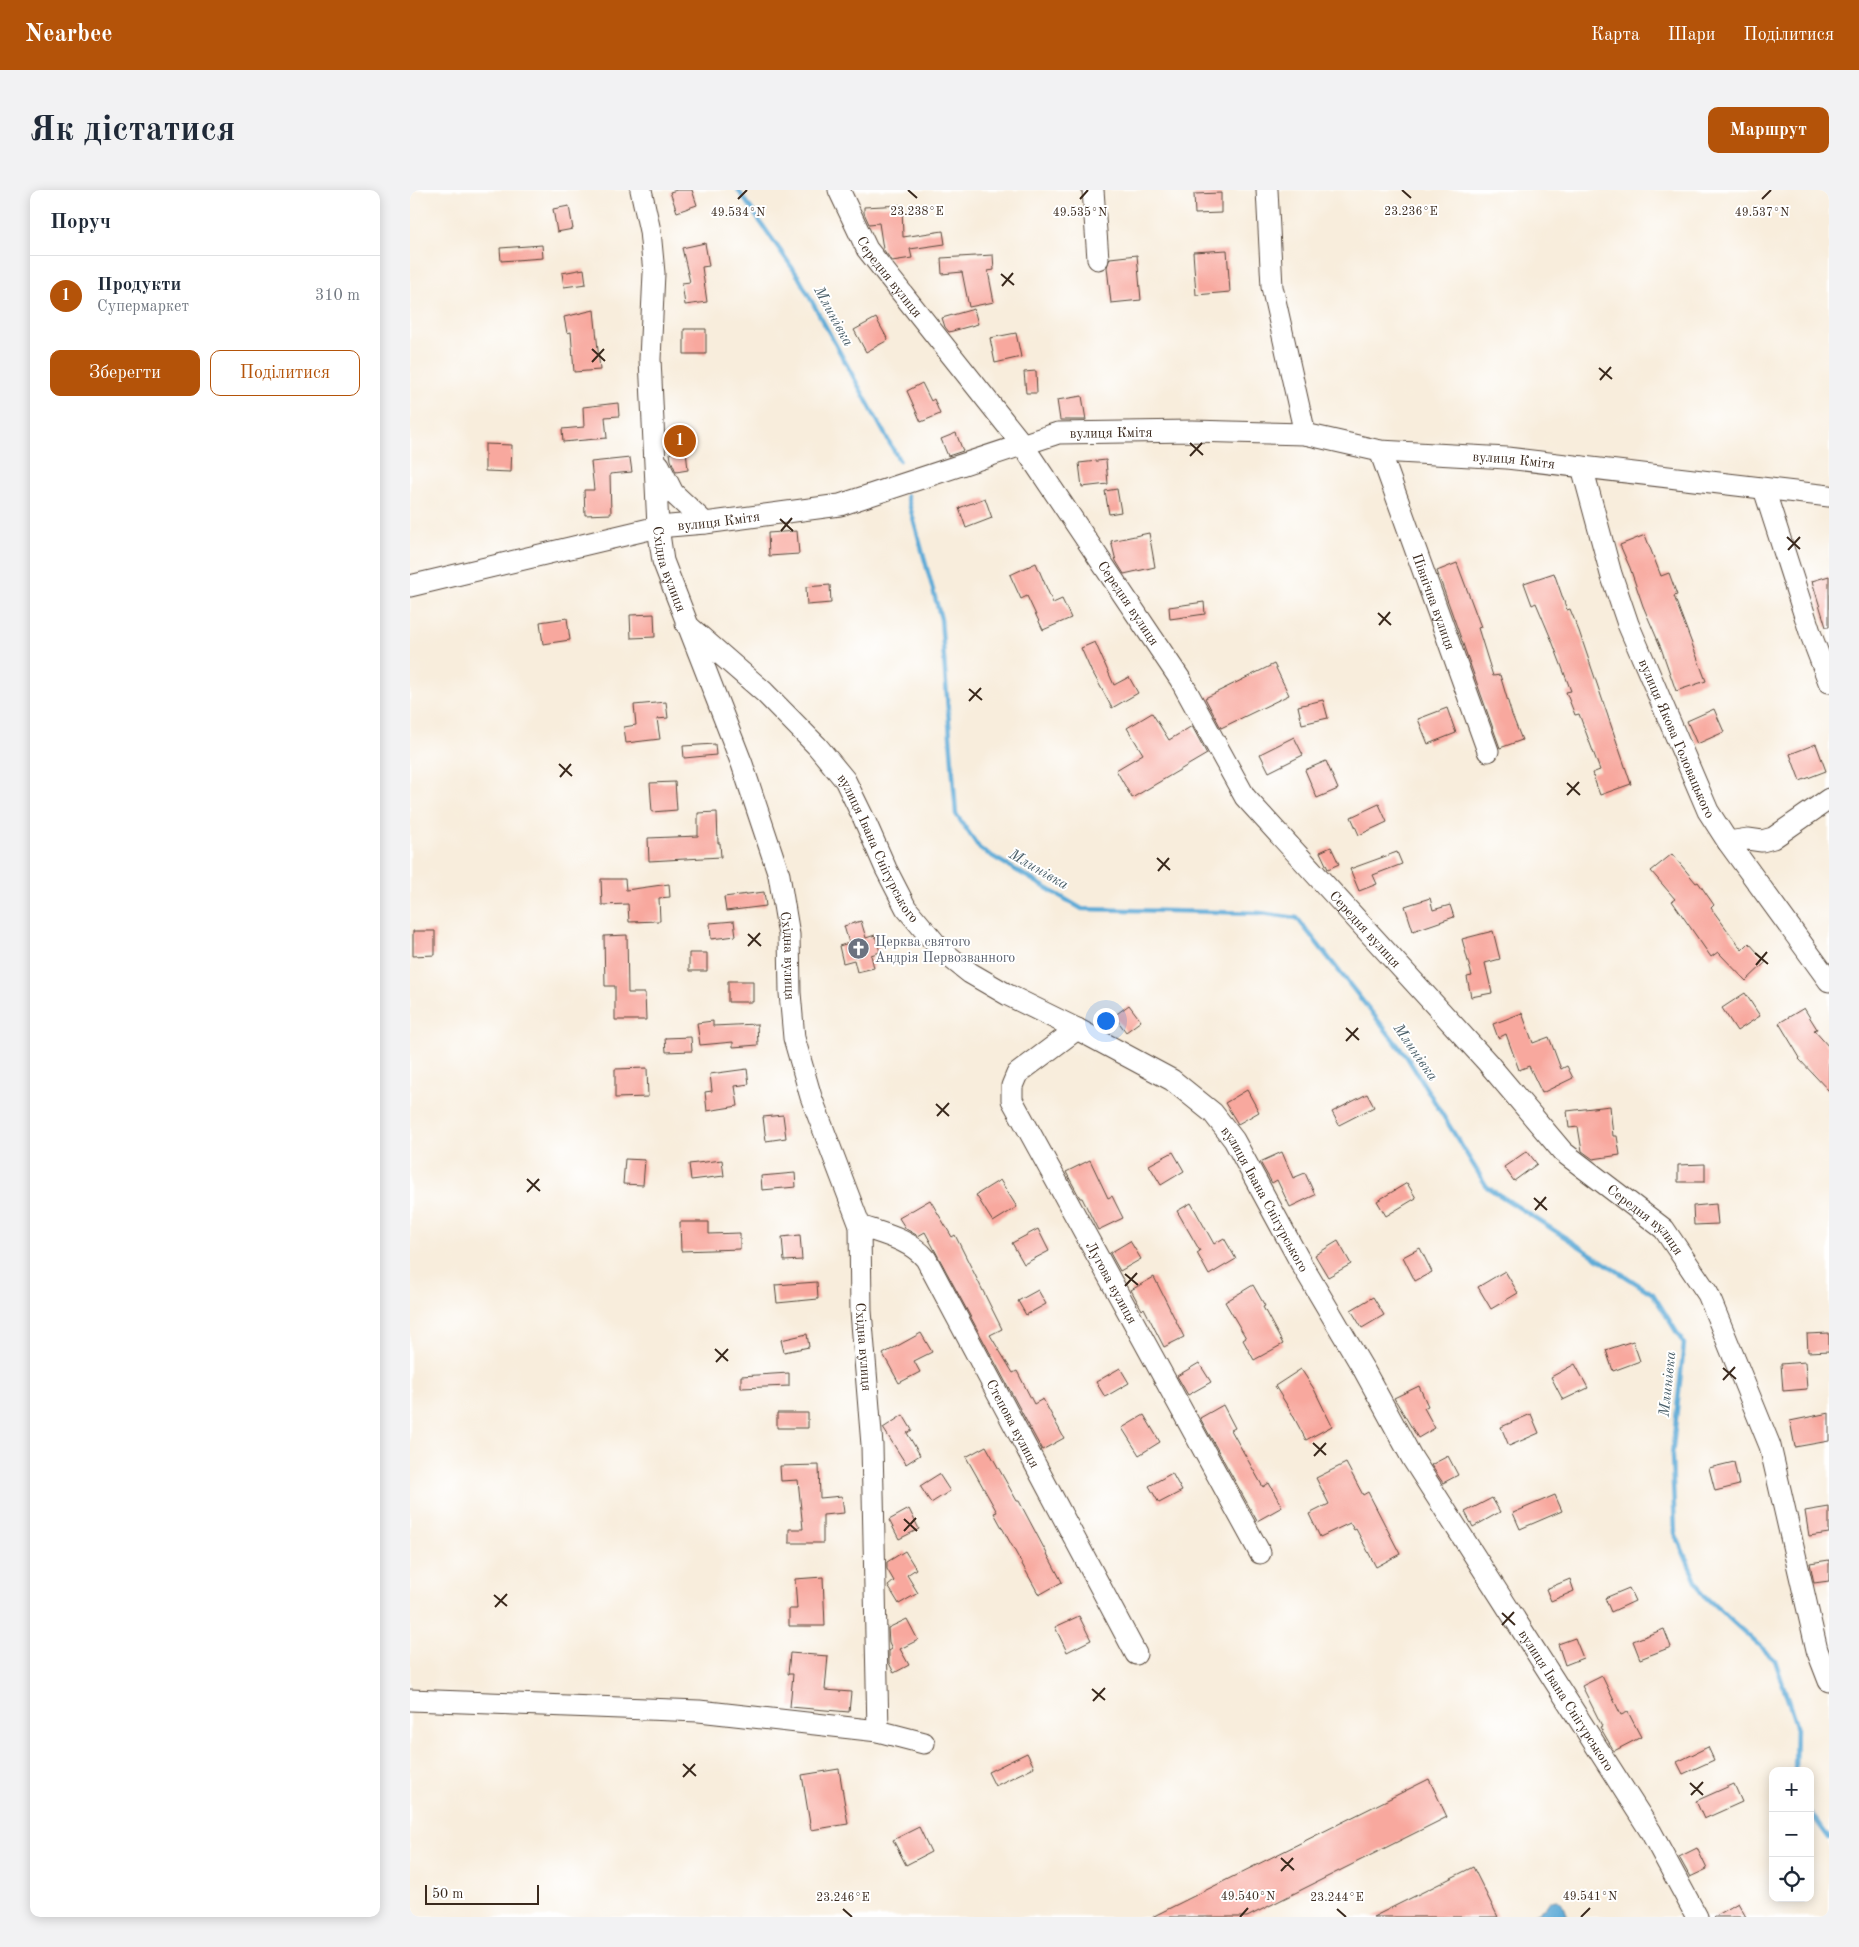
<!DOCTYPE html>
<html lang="uk">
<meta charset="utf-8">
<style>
:root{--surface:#fff;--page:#f2f2f3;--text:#1f2937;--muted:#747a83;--line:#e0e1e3;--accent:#b45309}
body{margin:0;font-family:"Old Standard TT",serif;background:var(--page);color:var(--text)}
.controls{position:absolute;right:15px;bottom:15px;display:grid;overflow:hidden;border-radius:10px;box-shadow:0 2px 12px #0003}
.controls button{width:45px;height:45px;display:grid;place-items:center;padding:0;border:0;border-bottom:1px solid var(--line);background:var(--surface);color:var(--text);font:25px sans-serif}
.scale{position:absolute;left:15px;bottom:12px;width:114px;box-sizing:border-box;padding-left:5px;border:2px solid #3b2a1e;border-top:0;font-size:14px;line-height:18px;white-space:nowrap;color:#3b2a1e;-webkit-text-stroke:4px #fff;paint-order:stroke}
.you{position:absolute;left:695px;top:830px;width:18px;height:18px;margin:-12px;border:4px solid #fff;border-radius:50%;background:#1a73e8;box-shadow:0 0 0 8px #1a73e833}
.badge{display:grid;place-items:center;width:32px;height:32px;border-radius:50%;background:var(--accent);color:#fff;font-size:16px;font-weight:700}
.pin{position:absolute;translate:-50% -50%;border:2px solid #fff;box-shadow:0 1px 5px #0006}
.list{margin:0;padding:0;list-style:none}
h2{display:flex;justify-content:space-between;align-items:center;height:65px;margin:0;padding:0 20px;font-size:21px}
h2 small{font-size:16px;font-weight:400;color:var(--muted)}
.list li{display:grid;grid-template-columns:32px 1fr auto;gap:15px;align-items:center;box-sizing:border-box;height:80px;padding:0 20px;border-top:1px solid var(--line)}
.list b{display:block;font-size:19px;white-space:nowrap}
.list p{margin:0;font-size:16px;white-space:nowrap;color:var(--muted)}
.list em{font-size:16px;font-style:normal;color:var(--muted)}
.actions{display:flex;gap:10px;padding:15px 20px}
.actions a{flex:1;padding:11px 0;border:1px solid var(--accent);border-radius:10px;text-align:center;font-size:18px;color:var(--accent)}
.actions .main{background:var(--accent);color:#fff}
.icon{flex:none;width:28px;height:28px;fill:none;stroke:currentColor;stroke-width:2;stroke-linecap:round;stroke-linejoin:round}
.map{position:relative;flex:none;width:1419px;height:1727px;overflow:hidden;border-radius:10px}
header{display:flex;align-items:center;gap:30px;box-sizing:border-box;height:70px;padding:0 25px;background:var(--accent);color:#fff}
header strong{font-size:24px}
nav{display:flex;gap:28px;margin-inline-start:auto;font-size:18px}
.intro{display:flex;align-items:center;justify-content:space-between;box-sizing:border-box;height:120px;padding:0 30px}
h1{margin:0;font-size:35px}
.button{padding:12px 22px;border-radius:10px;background:var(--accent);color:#fff;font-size:18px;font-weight:700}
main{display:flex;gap:30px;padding:0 30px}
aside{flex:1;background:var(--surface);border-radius:10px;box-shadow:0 2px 12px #0003}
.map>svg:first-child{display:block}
</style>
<header>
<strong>Nearbee</strong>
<nav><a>Карта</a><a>Шари</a><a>Поділитися</a></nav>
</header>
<div class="intro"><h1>Як дістатися</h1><a class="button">Маршрут</a></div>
<main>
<aside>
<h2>Поруч<small></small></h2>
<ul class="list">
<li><span class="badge">1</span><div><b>Продукти</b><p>Супермаркет</p></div><em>310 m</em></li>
</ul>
<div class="actions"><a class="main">Зберегти</a><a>Поділитися</a></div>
</aside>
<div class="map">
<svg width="1419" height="1727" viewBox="0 0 1419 1727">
<rect width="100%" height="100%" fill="#fff"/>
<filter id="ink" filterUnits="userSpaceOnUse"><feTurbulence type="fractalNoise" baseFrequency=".02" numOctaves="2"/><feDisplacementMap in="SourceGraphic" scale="10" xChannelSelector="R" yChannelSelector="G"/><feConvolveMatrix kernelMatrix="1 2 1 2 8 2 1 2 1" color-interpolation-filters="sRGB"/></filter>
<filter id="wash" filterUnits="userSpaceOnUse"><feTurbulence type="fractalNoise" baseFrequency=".0096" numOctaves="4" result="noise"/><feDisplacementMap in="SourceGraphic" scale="20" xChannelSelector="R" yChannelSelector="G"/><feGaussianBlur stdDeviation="1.12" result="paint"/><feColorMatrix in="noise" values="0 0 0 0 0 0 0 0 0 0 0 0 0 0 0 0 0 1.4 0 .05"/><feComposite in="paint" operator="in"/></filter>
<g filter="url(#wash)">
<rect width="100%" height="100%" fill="#f8eddc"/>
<path fill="#5eabd7" stroke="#4c6a7a" d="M1148 1710 1154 1716 1158 1727H1119L1135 1718 1140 1711Z"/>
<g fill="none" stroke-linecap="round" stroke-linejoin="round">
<path stroke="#5eabd7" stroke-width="4.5" d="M328 0 388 86 489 270
M497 306 531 429 546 624 570 659 672 719 850 723 887 728 997 867 1077 997 1243 1104 1274 1154 1262 1266 1265 1343 1291 1403 1365 1470 1386 1535 1385 1581
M1400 1622 1419 1648"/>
</g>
<g id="blocks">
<path fill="#f8a89e" d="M267 0H282L287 15 267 22 260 2Z
M811 3V23L785 24 784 4Z
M492 15 493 47 533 41 535 54 500 59 502 68 482 71 473 59 469 33 459 34 454 23V17Z
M159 16 163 39 147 42 143 19Z
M295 53 299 76 292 77 297 112 275 115 272 93 280 92 272 58Z
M132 55 133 68 91 71 90 58Z
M817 60 820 102 786 105 783 62Z
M583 65 584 80 578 81 584 112 559 117 552 82 532 84 531 68Z
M727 65 731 110 701 113 697 77 700 68Z
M174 79 176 94 154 97 152 83Z
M564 119 568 134 539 142 535 137 532 128Z
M184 120 190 180 164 182 161 142 157 143 154 127Z
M466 128 478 150 456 162 444 140Z
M274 139H296V164H274Z
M606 143 611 167 585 173 580 148Z
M626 181 627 203H616L614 182Z
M512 193 521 211 524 209 530 224 511 232 497 201Z
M672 206 676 230H650L647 210Z
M208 213 209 226 195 227 197 248 153 252 152 239 174 237 173 217Z
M546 243 553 261 538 266 531 249Z
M75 254 102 255 101 282 75 281Z
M276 261 278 280 266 282 261 270 260 263Z
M220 268 222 282 200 284 201 324 175 325 174 300H184L181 272Z
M696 270 698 294 672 297 669 273Z
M707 299 711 322 699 324 695 301Z
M575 308 582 328 556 338 549 318Z
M387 341 389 364 359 366 358 343Z
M739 343 745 377 714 384 706 371 701 351Z
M1235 345 1251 386 1259 383 1267 405 1264 406 1296 491 1266 501 1251 458 1233 416 1220 378 1210 355Z
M626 373 643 413 652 409 661 428 633 440 617 406 611 409 600 385Z
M1047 373 1071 437 1068 438 1083 486 1090 485 1102 525 1112 550 1090 558 1027 381Z
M1144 383 1157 420 1160 419 1169 441 1221 594 1190 605 1182 583 1190 580 1169 524 1165 525 1156 502 1161 501 1142 451 1126 413 1122 415 1114 393Z
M1419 386V437H1416L1402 391Z
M420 395 421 413 397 415 396 397Z
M794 412 795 424 760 429 759 417Z
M244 424 245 447 221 448 220 425Z
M157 428 160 450 133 454 130 432Z
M685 452 704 495 719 487 728 503 702 518 683 483H682L671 458Z
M864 474 879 505 811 538 795 508Z
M913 510 918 528 892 534 888 516Z
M256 512 258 528 247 529 250 549 216 553 214 537 226 535 224 515Z
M1037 518 1046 543 1018 554 1008 529Z
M1304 519 1314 542 1287 554 1277 531Z
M742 523 759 550 782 536 797 564 722 608 706 580 733 564 717 538Z
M884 547 893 565 859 582 850 564Z
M305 554 306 565 274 568 273 556Z
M1406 554 1416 581 1390 591 1380 564Z
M916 571 928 599 907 608 895 580Z
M265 592 267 620 242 622 240 593Z
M969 614 977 632 949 645 941 627Z
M307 622 308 653H310L311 667 239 671 238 648 288 646V623Z
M921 657 929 674 918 679 910 662Z
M987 662 992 674 963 685 967 694 949 701 940 679Z
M1262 664 1286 693 1288 692 1304 715 1301 718 1332 760 1339 753 1356 772 1336 791 1308 762 1301 767 1262 711 1265 709 1241 681Z
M191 689H215L216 700 259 694 260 707 249 708 250 731 219 732 218 714 192 715Z
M354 702 356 716 316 721 314 707Z
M1020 708 1023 720 1040 715 1044 727 1003 741 995 716Z
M324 731 326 746 301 749 300 733Z
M451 731 456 748 465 745 470 762 461 765 464 778 447 782 444 770 433 773 429 756 439 753 434 736Z
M3 741H25V765L3 766Z
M1083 741 1090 769 1075 773 1082 803 1061 807 1057 787 1062 786 1052 749Z
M217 745 218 803H235L236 830H205V796H195L194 746Z
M279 763H297V781H279Z
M318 791H343V812H318Z
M1335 803 1350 826 1327 841 1312 818Z
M719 815 731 831 716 842 704 826Z
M1394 818 1407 839 1404 840 1419 857V901L1389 869 1390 868 1369 833Z
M1112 823 1123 853 1139 847 1151 879 1157 876 1163 888 1132 903 1119 876 1109 880 1096 844 1088 848 1083 834Z
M303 831V836L347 834 348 855 323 857V852L290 855 287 833Z
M281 847 282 861 256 862 255 848Z
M237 878 238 907 205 908V879Z
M337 879 339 894 325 896 328 916 297 921 295 902 302 901 300 884Z
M837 900 849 922 828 934 815 913Z
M957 904 964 917 929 935 922 922Z
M1200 916 1203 946H1207L1210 965 1183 969 1172 961 1168 937 1159 938 1157 921Z
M373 925 376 948 356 951 353 927Z
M1117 961 1127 974 1104 991 1094 977Z
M763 962 774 981 751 995 739 975Z
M872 962 883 988 895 983 905 1005 880 1017 867 990 862 993 850 972Z
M215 969 235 970 233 995 213 994Z
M312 970 314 986 281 990 279 974Z
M680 970 698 1008 702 1006 713 1028 688 1040 672 1008H670L656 982Z
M1295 974V992H1268V975Z
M385 983 386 997 352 1000 351 986Z
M590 990 607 1017 583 1032 566 1005Z
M997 993 1006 1008 976 1026 967 1011Z
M520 1010 542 1047 545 1045 592 1139 580 1145 603 1183 607 1181 624 1214 633 1209 654 1248 632 1260 515 1042 508 1046 496 1039 489 1028Z
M781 1013 804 1054 814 1048 826 1069 799 1085 787 1063 790 1061 767 1021Z
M1306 1014 1308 1034 1284 1035 1283 1016Z
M270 1032H299V1044L330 1043V1059L271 1061Z
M628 1039 639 1061 614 1074 602 1053Z
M390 1045 392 1070 374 1071 372 1047Z
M720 1051 731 1069 710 1081 700 1063Z
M928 1051 941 1074 918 1087 905 1065Z
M1010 1058 1022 1082 1005 1091 993 1067Z
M1095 1081 1108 1103 1081 1119 1068 1097Z
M744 1087 774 1147 754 1157 734 1118 732 1120 721 1100Z
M407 1092 408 1109 367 1113 365 1095Z
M843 1095 855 1116 853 1117 873 1154 844 1170 833 1150 836 1148 815 1112Z
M628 1100 636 1114 616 1125 608 1111Z
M963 1107 974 1125 952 1138 941 1120Z
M511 1143 522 1162 504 1171 510 1182 489 1193 473 1164Z
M1419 1143V1161L1398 1162 1397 1144Z
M397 1144 399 1157 374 1162 371 1150Z
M1223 1151 1230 1171 1203 1181 1196 1160Z
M1395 1172 1397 1199 1373 1201 1371 1174Z
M789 1173 801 1192 778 1205 767 1186Z
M1165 1174 1178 1198 1153 1210 1141 1187Z
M710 1178 719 1193 695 1207 686 1192Z
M891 1179 904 1199 922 1236 896 1250 880 1220 865 1196Z
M379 1183V1196L331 1198V1186Z
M1009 1196 1018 1216 1014 1218 1025 1238 1008 1248 984 1208Z
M813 1215 825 1238 821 1240 853 1297 859 1293 872 1317 847 1331 790 1228Z
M367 1223H398V1238H367Z
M1419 1223V1251L1385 1257 1380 1231Z
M1121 1224 1129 1243 1099 1256 1091 1237Z
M493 1225 502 1240 497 1243 510 1265 496 1274 473 1238Z
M734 1225 750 1252 729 1265 712 1238Z
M576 1256 607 1311H609L652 1392 629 1405 584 1323 587 1322 556 1267Z
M1038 1266 1048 1285 1033 1293 1021 1275Z
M1324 1272 1329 1295 1305 1301 1299 1278Z
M936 1273 953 1305 958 1302 990 1364 966 1377 946 1339 944 1340 940 1333 910 1347 899 1324 919 1314 906 1288Z
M409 1275 410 1308 432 1306 434 1323 413 1325V1353H379V1339H393L388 1290 371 1291 370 1276Z
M762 1283 772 1301 749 1313 739 1296Z
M529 1284 540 1301 521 1313 510 1296Z
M1145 1305 1152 1321 1110 1339 1103 1323Z
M1082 1308 1090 1322 1063 1337 1055 1322Z
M1419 1317V1343L1399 1346 1395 1321Z
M499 1319 509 1339 489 1349 479 1330Z
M495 1361 506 1379 497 1385 508 1403 489 1414 478 1396 484 1391 477 1379V1372Z
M1419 1370V1391L1404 1393 1400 1373Z
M413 1387 415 1436H379V1419H387L385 1389Z
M1160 1389 1164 1401 1141 1411 1136 1399Z
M1219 1398 1225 1411 1201 1422 1195 1408Z
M669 1426 681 1450 657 1462 645 1437Z
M497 1429 508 1450 490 1459 499 1475 484 1483 479 1473V1461L482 1459 479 1452 478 1438Z
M1254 1439 1261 1457 1230 1469 1223 1451Z
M1165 1448 1173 1468 1155 1475 1148 1454Z
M380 1463 418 1466 415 1500 441 1502 439 1522 380 1517 383 1484H378Z
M1192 1486 1211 1525 1218 1522 1231 1547 1204 1561 1190 1537 1192 1536 1172 1496Z
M1298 1557 1304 1570 1273 1584 1267 1572Z
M617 1563 624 1577 585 1596 578 1582Z
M429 1579 438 1634 401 1640 392 1585Z
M1019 1589 1037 1627 837 1727H742Z
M1324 1594 1332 1612 1294 1629 1286 1611Z
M509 1637 521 1662 496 1675 483 1650Z
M1287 1658 1297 1679 1280 1687 1269 1667Z
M1063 1677 1088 1727H963Z
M1328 1713 1336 1727H1304Z"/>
</g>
</g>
<g filter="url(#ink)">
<use href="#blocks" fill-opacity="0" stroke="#57473a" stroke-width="1"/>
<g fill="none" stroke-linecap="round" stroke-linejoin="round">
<defs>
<g id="minor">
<path id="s1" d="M231 0 240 41 244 83 240 169 248 337 253 371 332 574 369 685 379 745 380 803 384 848 401 907 450 1036 451 1121 462 1255 468 1541"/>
<path id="s2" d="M429 0 457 59 612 254 770 489 835 607 1077 872 1153 962 1254 1039 1298 1104 1360 1256 1407 1460 1419 1491"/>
<path d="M683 0 688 69"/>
<path d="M857 0 862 97 895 244"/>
<path id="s3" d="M970 261 1078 561"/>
<path d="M249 275 263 303 295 333"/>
<path id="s4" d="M1172 277 1201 384 1218 434 1298 621 1318 652 1419 791"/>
<path d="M1354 299 1401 445 1419 492"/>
<path id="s5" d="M0 396 248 337 295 333 430 315 648 243 782 241 895 244 970 261 1097 268 1419 306"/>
<path id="s6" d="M276 434 354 502 407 556 435 590 454 629 476 679 496 718 531 760 560 783 598 805 667 839 762 890 803 923 824 950 892 1075 954 1180 1002 1268 1241 1642 1287 1727"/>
<path d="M1318 652 1338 649 1352 651 1363 648 1419 609"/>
<path id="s7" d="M667 839 607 884 602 896V910L850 1363"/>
<path id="s8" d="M450 1036C473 1044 501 1050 516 1069L726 1464"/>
<path d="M0 1510 289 1521 468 1541 514 1553"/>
</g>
</defs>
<use href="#minor" stroke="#57473a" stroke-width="23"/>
<use href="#minor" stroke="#fff" stroke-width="21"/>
</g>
</g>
<path fill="none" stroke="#3b2a1e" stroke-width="2" d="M498 0 507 8M992 0 1001 8M328 9 337 0M670 9 678 0M1352 9 1361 0M591 84 604 95M592 96 603 83M182 159 195 171M182 172 194 159M1189 178 1202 189M1190 190 1201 177M780 253 793 265M780 266 792 253M370 329 383 341M371 341 382 328M1377 347 1390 359M1378 360 1390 347M968 423 981 435M969 435 980 422M559 499 572 510M559 511 571 498M149 574 162 586M150 587 161 574M1157 593 1170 605M1157 605 1169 592M747 668 760 680M748 681 759 668M338 744 351 756M338 756 350 743M1345 763 1358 774M1346 775 1357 762M936 838 949 850M936 851 948 838M526 914 539 926M527 926 539 913M117 989 130 1001M117 1002 129 989M1124 1008 1137 1020M1125 1020 1136 1007M715 1084 728 1095M715 1096 727 1083M305 1159 318 1171M306 1172 318 1159M1313 1178 1326 1189M1313 1190 1325 1177M903 1253 916 1265M904 1266 916 1253M494 1329 507 1341M494 1341 506 1328M84 1405 97 1416M85 1417 97 1404M1092 1423 1105 1435M1092 1435 1104 1422M682 1499 695 1510M683 1511 695 1498M273 1574 286 1586M273 1587 285 1574M1280 1593 1293 1605M1281 1605 1293 1592M871 1668 884 1680M871 1681 883 1668M433 1719 442 1727M927 1719 936 1727M830 1727 838 1718M1171 1727 1180 1718"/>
<defs>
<symbol id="church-disc" viewBox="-11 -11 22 22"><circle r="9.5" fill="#6b7280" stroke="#fff"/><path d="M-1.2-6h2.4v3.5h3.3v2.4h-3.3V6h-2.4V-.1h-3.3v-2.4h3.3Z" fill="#fff"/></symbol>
</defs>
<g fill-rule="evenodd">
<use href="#church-disc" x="436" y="746" width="25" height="25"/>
</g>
<g text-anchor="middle" stroke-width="4" stroke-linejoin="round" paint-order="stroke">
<g font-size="14" fill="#3b2a1e" stroke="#fff">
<text dy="5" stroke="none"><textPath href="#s2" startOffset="101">Середня вулиця</textPath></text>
<text dy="5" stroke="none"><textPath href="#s5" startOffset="721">вулиця Кмітя</textPath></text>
<text dy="5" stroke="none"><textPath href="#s5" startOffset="1126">вулиця Кмітя</textPath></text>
<text dy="5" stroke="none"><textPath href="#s5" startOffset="316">вулиця Кмітя</textPath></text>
<text dy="5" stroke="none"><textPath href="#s1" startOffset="382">Східна вулиця</textPath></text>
<text dy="5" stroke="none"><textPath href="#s3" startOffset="160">Північна вулиця</textPath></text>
<text dy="5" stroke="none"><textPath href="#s2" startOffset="506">Середня вулиця</textPath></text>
<text dy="5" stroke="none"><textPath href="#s4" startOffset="288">вулиця Якова Головацького</textPath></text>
<text dy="5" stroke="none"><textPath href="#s6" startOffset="299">вулиця Івана Снігурського</textPath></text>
<text dy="5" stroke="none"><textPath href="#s2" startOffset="911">Середня вулиця</textPath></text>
<text dy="5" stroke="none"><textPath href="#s1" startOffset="789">Східна вулиця</textPath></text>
<text dy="5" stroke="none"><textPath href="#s6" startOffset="839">вулиця Івана Снігурського</textPath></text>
<text dy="5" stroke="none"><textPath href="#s2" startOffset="1316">Середня вулиця</textPath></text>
<text dy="5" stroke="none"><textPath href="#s7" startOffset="310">Лугова вулиця</textPath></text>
<text dy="5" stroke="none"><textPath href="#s1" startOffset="1192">Східна вулиця</textPath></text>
<text dy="5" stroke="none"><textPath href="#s8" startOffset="261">Степова вулиця</textPath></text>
<text dy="5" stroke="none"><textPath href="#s6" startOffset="1424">вулиця Івана Снігурського</textPath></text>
</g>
<g font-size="14" fill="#5b616d" stroke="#fff" text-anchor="start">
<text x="465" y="756">Церква святого<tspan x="465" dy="16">Андрія Первозванного</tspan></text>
</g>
<g font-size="15" font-style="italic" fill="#495e68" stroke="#fff">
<text transform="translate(424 126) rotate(61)" y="5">Млинівка</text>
<text transform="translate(629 679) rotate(30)" y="5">Млинівка</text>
<text transform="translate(1006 862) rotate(55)" y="5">Млинівка</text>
<text transform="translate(1257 1194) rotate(-84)" y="5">Млинівка</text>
</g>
</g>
<g font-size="12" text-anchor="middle" fill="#3b2a1e" stroke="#fff" stroke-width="4" stroke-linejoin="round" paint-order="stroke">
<text x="507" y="25">23.238°E</text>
<text x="1001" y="25">23.236°E</text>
<text x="328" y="26">49.534°N</text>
<text x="670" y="26">49.535°N</text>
<text x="1352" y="26">49.537°N</text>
<text x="838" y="1710">49.540°N</text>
<text x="1180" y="1710">49.541°N</text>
<text x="433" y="1711">23.246°E</text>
<text x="927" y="1711">23.244°E</text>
</g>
</svg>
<div class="controls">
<button>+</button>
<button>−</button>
<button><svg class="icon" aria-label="locate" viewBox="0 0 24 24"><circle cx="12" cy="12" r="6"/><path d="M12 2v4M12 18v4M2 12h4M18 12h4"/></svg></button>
</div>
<div class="scale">50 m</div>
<div class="you"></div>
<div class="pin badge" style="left:270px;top:251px">1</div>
</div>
</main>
